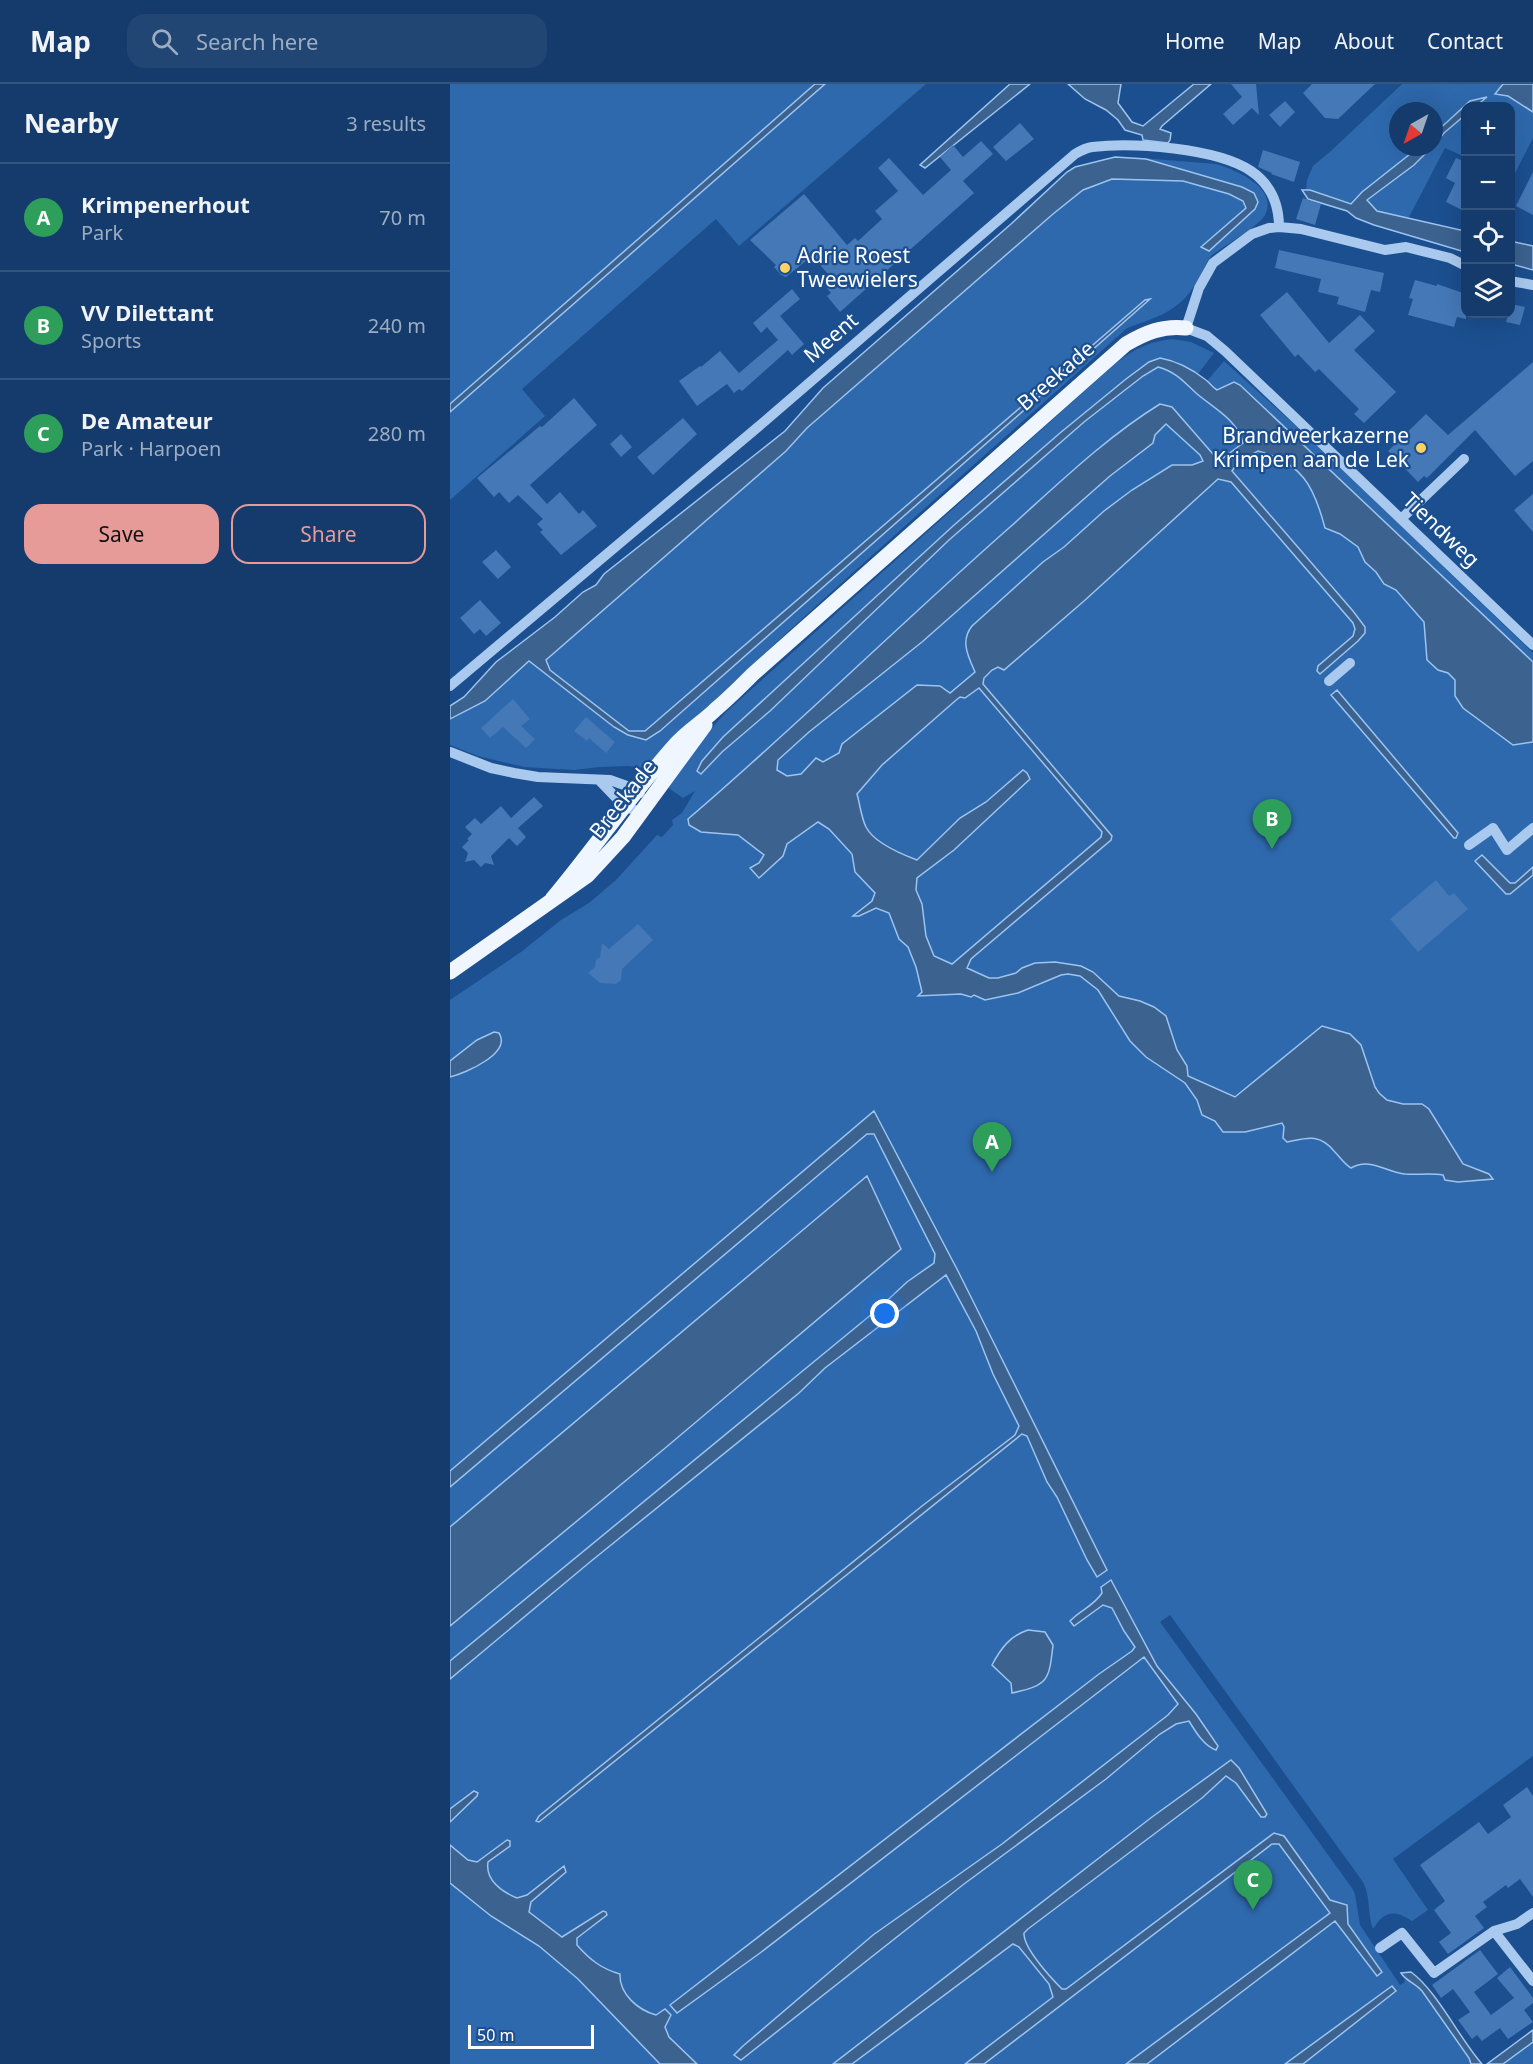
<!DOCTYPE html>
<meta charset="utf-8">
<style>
:root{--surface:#143b6b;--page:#214673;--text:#f1f3f6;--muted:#9dadc1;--line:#33557e;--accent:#e69b98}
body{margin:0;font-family:"Noto Sans",sans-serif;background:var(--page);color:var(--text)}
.controls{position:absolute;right:18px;top:18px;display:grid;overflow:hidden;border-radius:12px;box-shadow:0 6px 24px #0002}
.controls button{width:54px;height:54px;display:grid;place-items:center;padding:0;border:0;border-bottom:2px solid var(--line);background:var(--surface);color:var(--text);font:30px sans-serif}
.compass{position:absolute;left:939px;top:18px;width:54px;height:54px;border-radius:50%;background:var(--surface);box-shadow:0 6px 24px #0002;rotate:220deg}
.scale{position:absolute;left:18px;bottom:15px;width:126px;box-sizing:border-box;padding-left:6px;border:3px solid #fff;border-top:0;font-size:16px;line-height:21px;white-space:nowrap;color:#fff;-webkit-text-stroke:4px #1b4f8f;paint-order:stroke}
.you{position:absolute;left:435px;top:1230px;width:21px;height:21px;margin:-15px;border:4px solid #fff;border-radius:50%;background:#1a73e8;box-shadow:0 0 0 9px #1a73e833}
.badge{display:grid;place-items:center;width:39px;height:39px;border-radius:50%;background:var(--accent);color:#fff;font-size:20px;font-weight:700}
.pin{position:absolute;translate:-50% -50px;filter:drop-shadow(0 2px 3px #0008)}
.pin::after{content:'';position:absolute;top:32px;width:21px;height:18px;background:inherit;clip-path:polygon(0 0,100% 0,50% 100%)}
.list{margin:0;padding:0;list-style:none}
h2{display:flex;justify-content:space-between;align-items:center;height:78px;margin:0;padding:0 24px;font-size:26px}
h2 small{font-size:20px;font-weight:400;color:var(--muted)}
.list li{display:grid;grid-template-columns:39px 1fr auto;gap:18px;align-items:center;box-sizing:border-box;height:108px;padding:0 24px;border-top:2px solid var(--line)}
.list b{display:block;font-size:22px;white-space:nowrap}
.list p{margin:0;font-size:20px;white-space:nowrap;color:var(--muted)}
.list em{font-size:20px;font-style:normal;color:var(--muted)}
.actions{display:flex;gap:12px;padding:18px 24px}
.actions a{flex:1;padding:14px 0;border:2px solid var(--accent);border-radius:18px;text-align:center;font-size:21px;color:var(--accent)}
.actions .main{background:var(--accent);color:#111}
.icon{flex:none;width:33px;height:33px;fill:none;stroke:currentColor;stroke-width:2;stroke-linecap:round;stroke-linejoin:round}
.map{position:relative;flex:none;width:1083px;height:1980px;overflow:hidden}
header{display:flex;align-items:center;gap:36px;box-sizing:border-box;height:84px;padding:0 30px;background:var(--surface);border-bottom:2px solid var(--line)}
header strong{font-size:28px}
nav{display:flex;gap:33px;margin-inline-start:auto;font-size:21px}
.search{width:420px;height:54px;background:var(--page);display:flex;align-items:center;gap:15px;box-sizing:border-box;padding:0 21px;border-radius:18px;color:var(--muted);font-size:22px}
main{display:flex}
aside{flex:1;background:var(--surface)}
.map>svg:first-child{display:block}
</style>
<header>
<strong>Map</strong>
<div class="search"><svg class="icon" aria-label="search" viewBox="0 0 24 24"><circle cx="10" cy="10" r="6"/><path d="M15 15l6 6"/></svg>Search here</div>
<nav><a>Home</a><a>Map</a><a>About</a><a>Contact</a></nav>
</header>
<main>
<aside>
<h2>Nearby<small>3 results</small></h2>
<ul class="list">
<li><span class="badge" style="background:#2e9e5b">A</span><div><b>Krimpenerhout</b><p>Park</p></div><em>70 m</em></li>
<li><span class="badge" style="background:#2e9e5b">B</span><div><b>VV Dilettant</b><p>Sports</p></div><em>240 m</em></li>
<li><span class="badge" style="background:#2e9e5b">C</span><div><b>De Amateur</b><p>Park · Harpoen</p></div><em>280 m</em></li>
</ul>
<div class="actions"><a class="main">Save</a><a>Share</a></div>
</aside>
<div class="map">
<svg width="1083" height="1980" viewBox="0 0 1083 1980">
<rect width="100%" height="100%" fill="#1b4f8f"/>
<path fill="#2e69ad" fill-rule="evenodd" d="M0 0H365L0 320Z
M375 0H476L289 162 266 135 72 305 95 332 0 416V328Z
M952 0H1053L1046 10 1058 12 1083 28V54L1062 95 1060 22H1026L1035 14 1020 17 984 50V27H948V63H969L912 108 901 120 861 106H856L857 96 863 82 882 66Z
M1015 31V73L995 64 958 135C944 131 924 131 917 116L964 81 982 63H984L994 49Z
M679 73 766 80C786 86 829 104 815 131 809 142 774 162 762 171 755 180 752 190 746 199 729 228 707 233 677 244 515 390 349 532 194 684L178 682 150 683 124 686 74 683 28 672 0 661V635L35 617 79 577 164 643 196 656 210 647 698 216H694L195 647H179L100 586 96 576 336 367 357 344 603 130 633 106 662 95 733 97 779 110 793 117 796 124 751 163 805 125 792 103 696 75Z
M723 255 741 258 764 269 747 291 725 277 710 274 610 349 503 442 273 653 252 677V690L272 668 320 627 499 456 634 338 693 292 708 283 719 286 727 284 790 328 1083 608V1672L943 1775 978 1826 962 1837C944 1825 934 1827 923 1845 917 1830 921 1813 913 1798L720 1531 710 1538 902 1804 905 1810 910 1841 950 1901 955 1898 954 1895 958 1896 961 1894 1026 1980H0V916L71 868 111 836 139 819 166 796 207 751 212 753 223 741 222 736 232 729 245 707 233 714 217 703 253 654 276 628 666 279C686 264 698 258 723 255ZM786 1681 817 1730 811 1733 786 1699 776 1692 752 1714 574 1849C573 1864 600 1894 611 1904L608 1907 564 1849Z
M774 277 865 359 1083 569V578L790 301 784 298 767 306 757 297Z
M1083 1958V1980H1053Z"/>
<path fill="#3c6290" stroke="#9cc4f0" stroke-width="1.5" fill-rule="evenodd" d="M365 0H375L0 328V320Z
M560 0H580L475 84 470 81Z
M618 0H671L668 19 682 38 693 42 744 0H761L712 42 710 45 721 49 720 56 718 59 693 56 692 51 675 46 668 36 656 26 635 15Z
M1053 0H1083V28L1058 12 1045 10Z
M1037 13 1026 22H1016L1015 31 994 49 984 61V50L1020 17Z
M969 63H982L964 81 917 116 927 127 1015 147V168L924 141 906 134 897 127 858 115 852 106H860L901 120 912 108Z
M665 73 696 75 792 103 804 109 808 118 805 125 759 167 751 163 796 124 793 117 779 110 733 97 662 95 633 106 603 130 357 344 336 367 96 576 100 586 179 647H195L695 216 700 215 210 647 196 656 178 651 164 643 79 577 35 617 0 635V622L14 613 46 578 105 533 133 508 146 501 154 490 335 347 373 304 561 140 617 88 625 83Z
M1060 157 1083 162V186L1061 180Z
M710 274C727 277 742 285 756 296 760 299 762 303 767 306L784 298 790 301 1083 578V658L1063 661 1013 624 1005 612V596L998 589 988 586 977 576 974 538 946 506 934 500 926 488 915 478 908 463 890 450 875 444C864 402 852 379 808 367L789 377 782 387 903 527 915 543V549L908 557 870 590 867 587 868 582 903 552 905 545 903 539 781 398 768 395 634 517 554 586 548 583 542 586 534 594 533 600 662 752 661 756 521 875 517 884 539 894H548L566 889 572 884 585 879 605 878 631 882 643 888 669 912 690 917 704 923 716 932 727 966 737 982 738 992 785 1013 872 942 900 950 911 961 925 1003 929 1009 937 1016 953 1020H972L979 1025 1013 1080 1039 1090 1043 1095 1008 1098 995 1096 993 1091C980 1089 968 1091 955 1090 936 1088 920 1073 901 1084 894 1080 890 1073 884 1067 869 1049 857 1054 837 1058L833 1054 834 1043 832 1039 795 1048H773L765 1037 752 1031 747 1016 735 999 696 973 680 957 648 906 630 892 618 890 611 891 568 909 535 916 524 911 521 913 511 910 468 912 472 908 466 883 458 863 449 855 439 829 426 824 409 832H403L422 817 425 809 405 788 402 770 379 745 368 738 337 760 333 772 309 794 300 784 309 779 314 771 288 751 251 748 239 741 238 735C348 641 451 539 559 444 607 401 655 354 710 320L722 323 769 377 793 359C787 335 763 324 746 309 733 297 726 288 708 283L693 292 634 338 499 456 320 627 272 668 251 690 247 687 252 677 273 653 503 442 610 349 676 295 699 278ZM716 340 750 371 753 377 742 381H722L682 406 654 427 614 463 593 478 522 542C510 557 518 572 525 588L500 609 490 602 467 601 392 660 389 669 373 678 366 674 351 690 337 692 327 686 328 676 359 648 472 558 660 392 703 359 705 351ZM529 604 652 748 651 753 502 880 484 872 476 852 472 820 466 806 467 794 504 766 580 695 577 689 573 686 536 718 510 734 467 776C451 770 424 759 416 743 411 733 410 720 407 710L432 681 505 617 510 613 515 614Z
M887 606 1008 749 1006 754H1004L881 611Z
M1032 771 1060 799H1065L1083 783V791L1060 810H1056L1025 777Z
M44 948 49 949C62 969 16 989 0 993V977L27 956Z
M424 1027 508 1187 657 1486 647 1493 637 1476 607 1413 597 1398 577 1352 572 1350 89 1738 86 1737 89 1732 472 1422 565 1351 569 1342 543 1290 526 1247 496 1191 375 1284 349 1309 140 1478 0 1595V1577L428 1225 457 1198 484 1179 485 1170 424 1050H417L0 1403V1387Z
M417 1092 451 1165 214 1365 0 1542V1443Z
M661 1496 707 1582 746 1630 768 1662 766 1666C754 1662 745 1647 739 1637L726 1640 710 1650 656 1695 514 1800 291 1976 284 1971 293 1962 423 1851 552 1760 718 1631 728 1620 694 1573 310 1869 227 1929 220 1921 649 1590 682 1567 685 1563 674 1547 662 1524 653 1521 624 1542 620 1537C630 1526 644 1522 652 1509L651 1503Z
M578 1546 595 1548 603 1561C599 1596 599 1601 562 1609L561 1599 542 1581C551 1564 560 1552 578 1546Z
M781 1676 789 1684 817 1730 815 1733H811L786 1699 776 1692 752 1714 578 1845 574 1849C573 1864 601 1894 612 1905H616L824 1749 834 1752 880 1816 897 1821 898 1840 932 1888 927 1892 885 1837 697 1980H676L880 1829 829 1760H822L534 1980H515L603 1913 599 1900 569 1863 563 1860 402 1980H383L702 1733Z
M24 1707 28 1709 27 1712 0 1738V1725Z
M57 1756 60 1757V1762L38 1778C35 1796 52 1808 67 1814L77 1811 114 1782 116 1788 81 1818 79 1828 112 1853 153 1827 156 1828 157 1831 127 1854V1861C140 1876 152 1885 170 1890 169 1910 188 1926 206 1931L215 1925 221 1931 215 1943 219 1953 247 1980H210L128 1895 89 1862 41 1832 0 1799V1761L18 1776 27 1778Z
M961 1888C988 1908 1009 1954 1032 1980H1021L1019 1974 972 1907C965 1899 956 1897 951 1889Z
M942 1902 946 1907 853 1980H835Z
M1083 1946V1958L1053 1980H1037Z"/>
<path fill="#4478b7" d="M781 0H806L809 31 802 24 783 41 773 30 792 13Z
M862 0H925L888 35 875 34 853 9Z
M835 17 845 28 830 43 819 31Z
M570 39 584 55 556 77 543 63Z
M531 57 543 70 513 97 524 109 390 228 377 212 381 209 371 197 379 191 362 172 336 193 331 191 324 183 326 181 300 156 354 110 397 161 405 154 408 157 432 135 425 127 448 107 428 84 439 74 473 111 501 86 490 73 503 61 513 73Z
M813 66 850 78 844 98 821 90 822 89 808 83Z
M1006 74 1016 78V128L996 118 1005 99 996 94Z
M1083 88V131L1066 122Z
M853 114 871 120 865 141 846 135Z
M829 166 934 189 930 208 921 206 915 228 887 220 889 213 868 208 871 195 825 184Z
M965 196 987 202V200L1016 210V235L1007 233 1004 243 958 231 963 215 959 214Z
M342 205 350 215 330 232 354 260 342 271 338 266 292 307 289 305 284 309 277 300 247 322 229 297 250 282 251 283 270 267 289 289 328 256 317 243 311 249 303 239Z
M837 208 879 259 910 231 925 247 904 266 946 308 914 339 904 330 909 325 869 285 865 288 848 270 845 273 810 231Z
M1061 220 1075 223 1070 241 1056 238 1058 230H1060Z
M1083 278V377L1065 392 1025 346 977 394 974 392 968 398 938 367 976 330 998 351Z
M124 314 147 341 80 401 97 420 110 408 129 430 133 426 147 442 111 471 90 448 93 446 87 440 93 435 68 411 59 419 49 408 44 413 27 394 90 342 92 343Z
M233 334 247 350 203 391 187 373Z
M171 350 182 363 171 373 160 360Z
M1083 410V448L1064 426Z
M46 466 61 483 48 495 32 478Z
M30 516 51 539 36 552 30 545 24 550 10 534Z
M63 615 80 635 71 642 85 655 76 664 53 643 40 654 31 644Z
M136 633 165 658 156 669 139 654 137 657 124 647Z
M84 713 93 722 68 744 76 753 67 762 59 754 41 772 44 781 35 779 31 783 24 776 15 778 18 769 12 763 19 756 17 755 22 750 15 743 25 734 31 740 51 722 61 734Z
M986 796 999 812 1004 809 1018 825 968 868 940 835Z
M188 840 203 856 172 885 171 896 166 900 150 899 138 889 145 883 146 876 150 873 152 859 159 865Z
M1077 1703 1083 1712V1813L1070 1795 1058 1804 1056 1801 1033 1818 1037 1823 1025 1832 1034 1844 998 1870 989 1858 1001 1849 984 1826 995 1817 970 1781 1029 1738 1038 1750 1061 1733 1053 1721Z
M1030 1866 1048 1890 1024 1908 1041 1931 1064 1914 1047 1894 1060 1883 1083 1914V1919L1074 1926 1083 1938 1058 1955 1050 1944 1032 1957 1027 1951 1022 1955 1008 1936 1020 1928 1003 1905 991 1914 982 1901Z"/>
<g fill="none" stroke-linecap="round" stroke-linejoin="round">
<path stroke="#a9c9ee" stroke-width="10" d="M1016 182 1000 174 956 163 935 166 851 145 829 143 819 144 802 150 763 179 749 204 736 244 757 252 775 267 1083 561
M1060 197 1083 201
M951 435 1014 375
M879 597 900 579
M0 602 315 337 625 70C630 67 636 64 642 63 682 58 767 64 801 87 820 100 829 120 829 143
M0 668 41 684 64 689 88 693 160 696 188 706 190 709
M149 696 175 723 191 728
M1019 761 1043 744 1057 766 1083 744
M1044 1847 1083 1897
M930 1864 952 1849 984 1889 1044 1847 1067 1840 1083 1829"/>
<path stroke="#f0f6ff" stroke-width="15" d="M102 815C144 765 181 710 225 661 237 647 253 638 266 625 279 614 291 602 303 590L676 260C695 249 713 241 736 244
M0 888 138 791 173 753 255 641"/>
</g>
<g fill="#ffd166" stroke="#1b4f8f" stroke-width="2">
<circle cx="335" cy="184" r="6"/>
<circle cx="971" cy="364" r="6"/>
</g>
<g text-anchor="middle" stroke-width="4.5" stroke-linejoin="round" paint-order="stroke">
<g font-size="21" fill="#fff" stroke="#1b4f8f" text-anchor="start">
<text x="347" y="179">Adrie Roest<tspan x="347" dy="24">Tweewielers</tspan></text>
<text x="959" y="359" text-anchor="end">Brandweerkazerne<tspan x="959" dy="24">Krimpen aan de Lek</tspan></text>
</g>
<g font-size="21" fill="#fff" stroke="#1b4f8f">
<text transform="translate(381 254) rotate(-41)" y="7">Meent</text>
<text transform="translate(606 292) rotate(-41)" y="7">Breekade</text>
<text transform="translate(991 446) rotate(44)" y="7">Tiendweg</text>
<text transform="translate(173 715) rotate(-52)" y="7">Breekade</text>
</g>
</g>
</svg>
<div class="controls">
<button>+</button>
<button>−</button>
<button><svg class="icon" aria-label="locate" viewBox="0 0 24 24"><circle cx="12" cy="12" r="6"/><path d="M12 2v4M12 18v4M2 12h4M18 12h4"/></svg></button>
<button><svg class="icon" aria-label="layers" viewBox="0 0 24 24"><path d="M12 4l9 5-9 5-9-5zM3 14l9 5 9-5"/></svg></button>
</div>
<svg class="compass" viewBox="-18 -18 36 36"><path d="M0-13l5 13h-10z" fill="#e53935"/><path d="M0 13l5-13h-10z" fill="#9dadc1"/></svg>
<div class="scale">50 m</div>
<div class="you"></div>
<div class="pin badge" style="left:542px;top:1088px;background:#2e9e5b">A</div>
<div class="pin badge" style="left:822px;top:765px;background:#2e9e5b">B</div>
<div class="pin badge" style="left:803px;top:1826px;background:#2e9e5b">C</div>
</div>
</main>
